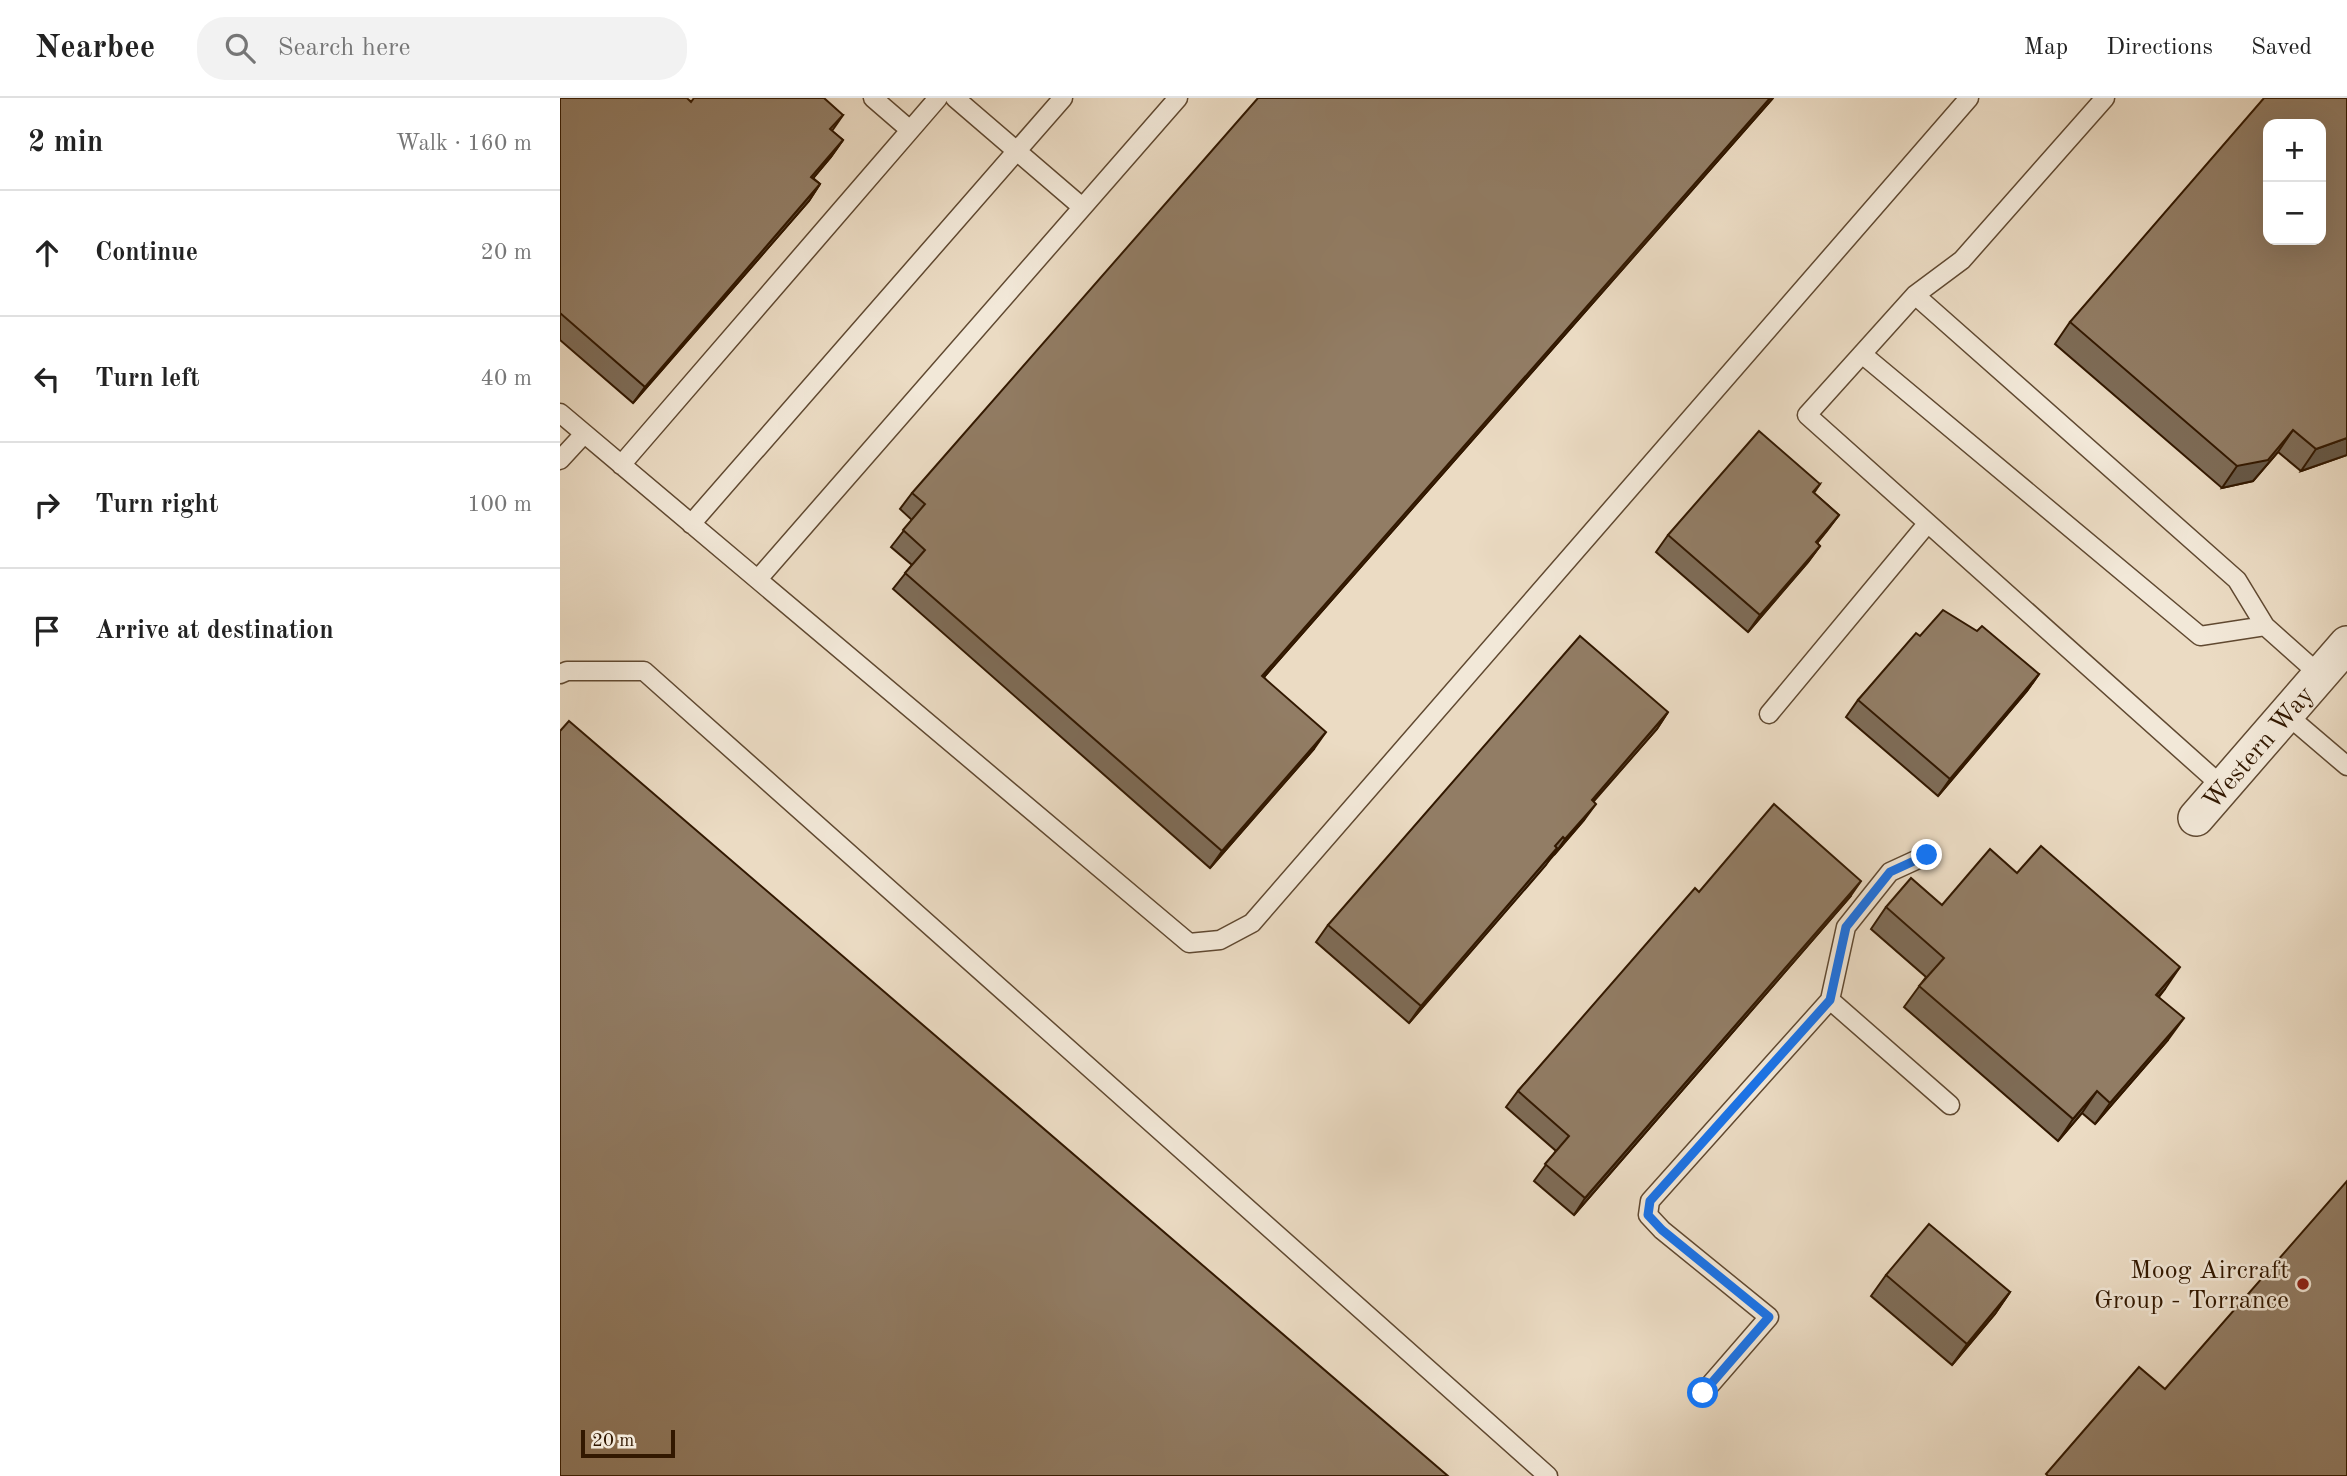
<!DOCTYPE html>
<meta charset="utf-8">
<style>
:root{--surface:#fff;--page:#f2f2f2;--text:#222;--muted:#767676;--line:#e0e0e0}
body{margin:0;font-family:"Old Standard TT",serif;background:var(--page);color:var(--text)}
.controls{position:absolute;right:21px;top:21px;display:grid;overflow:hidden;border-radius:14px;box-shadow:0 7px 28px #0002}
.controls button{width:63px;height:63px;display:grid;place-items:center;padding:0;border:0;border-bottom:2px solid var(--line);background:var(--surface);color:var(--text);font:35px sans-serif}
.scale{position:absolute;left:21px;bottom:18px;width:94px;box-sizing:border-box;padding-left:7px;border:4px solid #321800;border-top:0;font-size:19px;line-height:24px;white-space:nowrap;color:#321800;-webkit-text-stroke:5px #f2e8d8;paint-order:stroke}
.stop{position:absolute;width:21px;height:21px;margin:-16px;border:5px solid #1a73e8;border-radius:50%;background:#fff}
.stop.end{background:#1a73e8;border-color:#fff;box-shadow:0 2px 7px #0008}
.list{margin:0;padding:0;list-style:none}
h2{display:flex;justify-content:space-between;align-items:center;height:91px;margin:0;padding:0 28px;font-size:30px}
h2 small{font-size:23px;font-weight:400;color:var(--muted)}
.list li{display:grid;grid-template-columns:46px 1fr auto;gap:21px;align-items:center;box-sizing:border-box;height:126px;padding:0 28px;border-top:2px solid var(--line)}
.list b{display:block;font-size:26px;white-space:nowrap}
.list em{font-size:23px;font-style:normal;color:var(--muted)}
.icon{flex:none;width:38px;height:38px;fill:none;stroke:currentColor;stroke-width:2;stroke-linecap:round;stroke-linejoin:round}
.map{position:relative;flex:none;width:1787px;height:1378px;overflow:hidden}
header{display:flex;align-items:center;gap:42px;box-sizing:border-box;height:98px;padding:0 35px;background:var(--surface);border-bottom:2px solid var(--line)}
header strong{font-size:33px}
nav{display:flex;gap:38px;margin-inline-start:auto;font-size:24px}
.search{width:490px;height:63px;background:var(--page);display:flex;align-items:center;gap:18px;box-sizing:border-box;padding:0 24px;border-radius:28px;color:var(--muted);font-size:26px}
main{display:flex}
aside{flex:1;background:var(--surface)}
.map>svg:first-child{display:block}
</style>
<header>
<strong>Nearbee</strong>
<div class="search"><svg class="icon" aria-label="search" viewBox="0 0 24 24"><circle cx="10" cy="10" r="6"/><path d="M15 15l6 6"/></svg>Search here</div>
<nav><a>Map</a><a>Directions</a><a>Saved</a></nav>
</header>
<main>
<aside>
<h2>2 min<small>Walk · 160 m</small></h2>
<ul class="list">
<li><svg class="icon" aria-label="ahead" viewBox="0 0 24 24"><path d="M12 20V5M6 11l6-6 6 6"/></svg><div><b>Continue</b></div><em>20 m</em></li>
<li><svg class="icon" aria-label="left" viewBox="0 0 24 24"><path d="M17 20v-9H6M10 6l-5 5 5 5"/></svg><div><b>Turn left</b></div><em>40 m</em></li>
<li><svg class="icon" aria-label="right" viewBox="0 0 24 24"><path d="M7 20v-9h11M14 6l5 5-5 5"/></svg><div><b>Turn right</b></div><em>100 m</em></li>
<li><svg class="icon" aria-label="arrive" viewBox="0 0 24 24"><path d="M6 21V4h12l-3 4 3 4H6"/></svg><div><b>Arrive at destination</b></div></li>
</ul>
</aside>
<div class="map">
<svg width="1787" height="1378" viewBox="0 0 1787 1378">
<rect width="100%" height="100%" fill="#ebdbc3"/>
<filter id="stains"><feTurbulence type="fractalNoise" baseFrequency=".00286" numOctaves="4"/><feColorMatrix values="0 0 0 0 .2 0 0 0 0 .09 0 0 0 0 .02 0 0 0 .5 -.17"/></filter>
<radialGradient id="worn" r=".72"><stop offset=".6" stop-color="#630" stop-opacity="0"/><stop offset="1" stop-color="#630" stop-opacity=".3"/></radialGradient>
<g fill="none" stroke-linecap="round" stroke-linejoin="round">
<defs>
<path id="service" d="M313 0 350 32
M395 0 522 109
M1545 0 1402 162 1355 197 1247 317 1663 689
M1355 197 1677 482 1705 528 1760 577
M1302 256 1640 538 1705 528
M0 315 629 845 660 842 692 825 1409 0
M0 362 24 336
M61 367 378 0
M131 426 503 0
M198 481 618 0
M0 576 7 573H84L988 1378
M1209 616 1367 426
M1726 616 1787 668
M1270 902 1390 1007
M1143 1295 1209 1219 1102 1132 1088 1117 1090 1103 1270 902 1286 829 1330 774 1367 757"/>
<g id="minor">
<path id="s1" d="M1636 720 1787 546"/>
</g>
</defs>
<use href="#service" stroke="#604931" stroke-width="21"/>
<use href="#minor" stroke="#604931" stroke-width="38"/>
<use href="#service" stroke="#f2e8d8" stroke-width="18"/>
<use href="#minor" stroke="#f2e8d8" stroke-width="35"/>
</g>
<path fill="#7e6c57" stroke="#321800" stroke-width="2" d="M0 0 131 4 283 17 272 33 283 42 271 59 253 80 260 86 249 103 73 305 0 242Z
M1213 0 704 579 754 651 650 770 333 491 352 467 331 449 352 422 340 411 352 395Z
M1787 0V357L1741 373 1718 354 1693 383 1662 390 1495 246 1510 224Z
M1260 386 1254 395 1279 417 1257 445 1260 448 1248 464 1188 534 1096 454 1108 437Z
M1360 538 1479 576 1467 593 1378 698 1286 619 1298 602Z
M1108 614 1097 631 1033 703 1024 722 849 925 756 844 768 827Z
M1457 775 1605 891 1599 899 1608 942 1535 1026 1522 1015 1498 1043 1344 909 1366 879 1311 831 1326 809 1382 807Z
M1139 794 1290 799 1014 1117 974 1083 996 1053 946 1009 958 993Z
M1326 1177 1450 1194 1435 1216 1392 1267 1311 1198Z"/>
<path fill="#665847" stroke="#321800" stroke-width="2" d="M1210 0H1213L690 595 702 578Z
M283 42 271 59 240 96 251 79Z
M260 86 249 103 73 305 85 289Z
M1733 332 1718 354 1693 383 1662 390 1677 368Z
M1787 340V357L1741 373 1756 351Z
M1279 417 1267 433 1244 461 1256 444Z
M1260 448 1248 464 1188 534 1200 517Z
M1479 576 1467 593 1378 698 1390 681Z
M1108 614 1097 631 1020 719 1032 702Z
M766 634 754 651 650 770 662 753Z
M1036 706 1024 722 994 757 1005 741Z
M997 750 986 767 849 925 861 908Z
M1301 783 1290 799 1014 1117 1025 1100Z
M1620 869 1605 891 1581 918 1596 897Z
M1624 920 1608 942 1535 1026 1550 1005Z
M1537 993 1522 1015 1498 1043 1513 1021Z
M1450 1194 1435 1216 1392 1267 1407 1246Z"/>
<path fill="#927d65" stroke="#321800" stroke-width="2" fill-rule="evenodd" d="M0 0H127L131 4 134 0H264L283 17 270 31 283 42 251 79 260 86 85 289 0 215Z
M698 0H1210L702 578 766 634 662 753 345 475 365 452 343 432 365 406 352 395Z
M1704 0H1787V340L1756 351 1733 332 1708 362 1677 368 1510 224ZM1708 26H1761V142H1708Z
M1199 333 1260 386 1253 394 1279 417 1256 444 1260 448 1200 517 1108 437Z
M1383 512 1417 533 1422 528 1479 576 1390 681 1298 602 1356 535 1360 538Z
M1020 538 1108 614 1032 702 1036 706 1005 741 1003 739 995 748 997 750 861 908 768 827Z
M9 623 888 1378H0V633Z
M1214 706 1301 783 1025 1100 985 1066 1009 1038 958 993 1135 790 1139 794Z
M1481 748 1620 869 1596 897 1624 920 1550 1005 1537 993 1513 1021 1359 888 1384 860 1326 809 1351 780 1382 807 1430 751 1457 775Z
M1787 1083V1378H1488L1486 1376 1579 1269 1605 1291Z
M1369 1126 1450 1194 1407 1246 1326 1177Z"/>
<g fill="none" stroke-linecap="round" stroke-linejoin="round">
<path stroke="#1a73e8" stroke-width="9" d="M1143 1295 1209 1219 1102 1132 1088 1117 1090 1103 1270 902 1286 829 1330 774 1367 757"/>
</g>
<circle fill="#8f2418" stroke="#f2e8d8" stroke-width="2.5" cx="1743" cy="1186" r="7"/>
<g text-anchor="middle" stroke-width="5" stroke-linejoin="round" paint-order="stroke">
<g font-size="26" fill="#321800" stroke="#f2e8d8">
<text dy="9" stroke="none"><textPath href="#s1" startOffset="94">Western Way</textPath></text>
</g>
<g font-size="26" fill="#321800" stroke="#f2e8d8" text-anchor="end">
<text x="1729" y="1180">Moog Aircraft<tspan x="1729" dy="30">Group - Torrance</tspan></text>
</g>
</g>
<rect width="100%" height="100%" filter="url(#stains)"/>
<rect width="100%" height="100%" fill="url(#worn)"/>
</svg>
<div class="controls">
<button>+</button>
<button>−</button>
</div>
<div class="scale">20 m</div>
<div class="stop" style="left:1143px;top:1295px"></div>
<div class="stop end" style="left:1367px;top:757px"></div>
</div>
</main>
